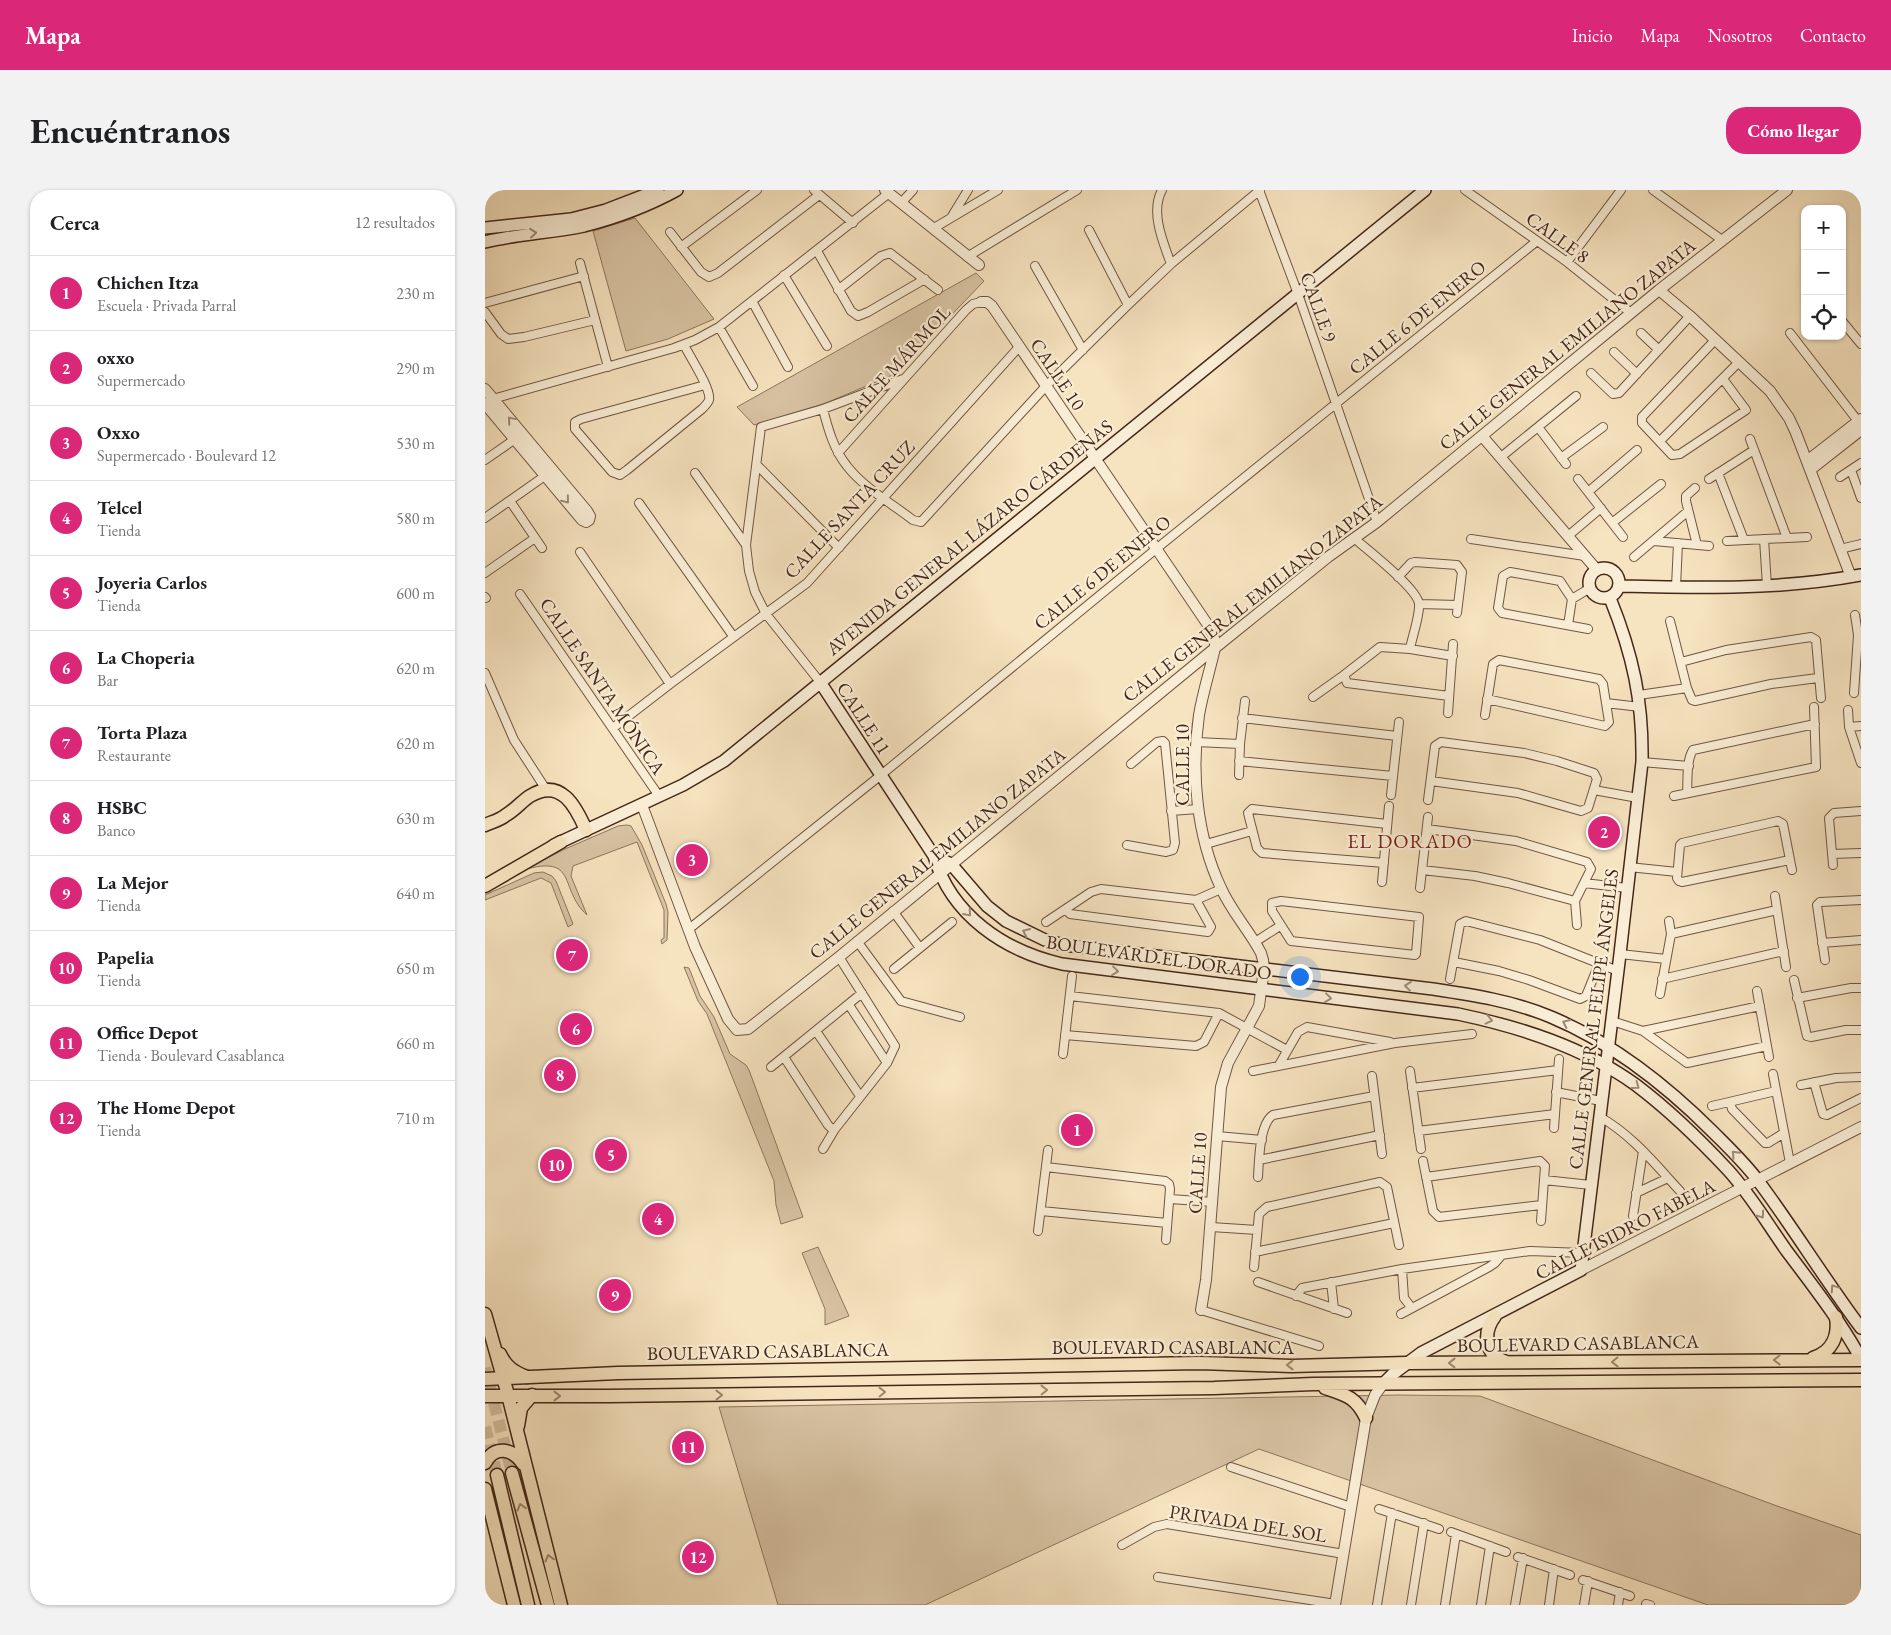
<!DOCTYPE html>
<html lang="es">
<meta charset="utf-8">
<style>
:root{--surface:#fff;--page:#f2f2f2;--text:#202124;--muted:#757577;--line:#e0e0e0;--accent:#db2777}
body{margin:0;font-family:"EB Garamond",serif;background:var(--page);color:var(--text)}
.controls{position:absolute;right:15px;top:15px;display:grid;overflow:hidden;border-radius:10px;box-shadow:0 1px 4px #0004}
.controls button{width:45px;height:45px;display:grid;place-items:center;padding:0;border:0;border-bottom:1px solid var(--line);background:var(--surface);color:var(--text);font:25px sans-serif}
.you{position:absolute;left:814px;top:786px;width:18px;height:18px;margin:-12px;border:4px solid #fff;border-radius:50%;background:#1a73e8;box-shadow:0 0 0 8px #1a73e833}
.badge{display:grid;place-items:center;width:32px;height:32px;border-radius:50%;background:var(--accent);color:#fff;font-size:16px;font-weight:700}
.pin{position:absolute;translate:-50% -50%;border:2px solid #fff;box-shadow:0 1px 5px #0006}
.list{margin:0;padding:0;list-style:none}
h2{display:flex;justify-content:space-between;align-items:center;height:65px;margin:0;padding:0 20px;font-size:21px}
h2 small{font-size:16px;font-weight:400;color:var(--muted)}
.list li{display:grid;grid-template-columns:32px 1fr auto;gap:15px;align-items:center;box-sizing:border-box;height:75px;padding:0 20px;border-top:1px solid var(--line)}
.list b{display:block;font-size:19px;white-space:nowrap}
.list p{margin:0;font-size:16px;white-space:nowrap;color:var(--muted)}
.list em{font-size:16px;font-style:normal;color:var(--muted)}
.icon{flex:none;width:28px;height:28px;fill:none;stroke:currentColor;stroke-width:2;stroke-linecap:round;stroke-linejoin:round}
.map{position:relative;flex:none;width:1376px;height:1415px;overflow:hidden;border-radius:20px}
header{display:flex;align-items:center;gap:30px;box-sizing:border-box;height:70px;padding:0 25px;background:var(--accent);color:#fff}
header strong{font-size:24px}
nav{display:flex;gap:28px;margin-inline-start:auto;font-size:18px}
.intro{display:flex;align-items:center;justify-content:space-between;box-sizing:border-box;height:120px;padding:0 30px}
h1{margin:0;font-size:35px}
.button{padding:12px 22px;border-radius:20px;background:var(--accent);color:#fff;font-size:18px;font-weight:700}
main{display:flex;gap:30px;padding:0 30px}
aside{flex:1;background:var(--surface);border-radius:20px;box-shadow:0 1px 4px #0004}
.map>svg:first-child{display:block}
</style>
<header>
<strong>Mapa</strong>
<nav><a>Inicio</a><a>Mapa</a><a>Nosotros</a><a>Contacto</a></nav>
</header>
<div class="intro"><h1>Encuéntranos</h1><a class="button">Cómo llegar</a></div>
<main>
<aside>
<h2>Cerca<small>12 resultados</small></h2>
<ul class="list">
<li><span class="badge">1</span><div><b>Chichen Itza</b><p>Escuela · Privada Parral</p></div><em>230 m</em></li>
<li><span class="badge">2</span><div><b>oxxo</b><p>Supermercado</p></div><em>290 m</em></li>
<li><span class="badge">3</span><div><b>Oxxo</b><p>Supermercado · Boulevard 12</p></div><em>530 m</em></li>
<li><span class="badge">4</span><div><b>Telcel</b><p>Tienda</p></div><em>580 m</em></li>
<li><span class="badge">5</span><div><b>Joyeria Carlos</b><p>Tienda</p></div><em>600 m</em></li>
<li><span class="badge">6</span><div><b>La Choperia</b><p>Bar</p></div><em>620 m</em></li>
<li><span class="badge">7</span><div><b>Torta Plaza</b><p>Restaurante</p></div><em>620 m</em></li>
<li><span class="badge">8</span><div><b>HSBC</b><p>Banco</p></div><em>630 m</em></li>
<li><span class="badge">9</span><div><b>La Mejor</b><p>Tienda</p></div><em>640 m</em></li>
<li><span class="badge">10</span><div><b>Papelia</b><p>Tienda</p></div><em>650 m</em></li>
<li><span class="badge">11</span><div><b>Office Depot</b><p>Tienda · Boulevard Casablanca</p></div><em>660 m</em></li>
<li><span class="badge">12</span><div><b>The Home Depot</b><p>Tienda</p></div><em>710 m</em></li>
</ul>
</aside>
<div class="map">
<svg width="1376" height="1415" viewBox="0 0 1376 1415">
<rect width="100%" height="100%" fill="#f6e3bf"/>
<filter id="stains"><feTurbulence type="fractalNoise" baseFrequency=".004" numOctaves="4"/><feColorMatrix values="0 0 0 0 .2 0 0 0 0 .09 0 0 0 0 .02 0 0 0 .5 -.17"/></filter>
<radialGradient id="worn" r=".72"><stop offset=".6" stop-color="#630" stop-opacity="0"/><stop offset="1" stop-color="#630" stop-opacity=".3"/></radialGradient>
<path fill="#d8c3a3" stroke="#8e755e" d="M150 28 229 129 183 149 141 161 108 41Z
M491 83 499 91 410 184 341 213 269 235 252 217Z
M142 635 146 636 157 655 181 714 183 722 182 750 177 754 176 750 179 748V720L152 652 88 676 86 686 102 725C73 699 94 664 38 680L80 659 133 636Z
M58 682 67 686 71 691 88 734 83 737 66 693 56 688 0 710V705L49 683Z
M199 777 204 778 215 806 229 827 245 864 261 875 264 880 318 1027 296 1034 291 1015 289 991 222 824 213 811Z
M333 1057 364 1126 340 1135V1119L317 1063Z
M914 1205 995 1206 1292 1316 1376 1345V1415H1223L774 1259 440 1415H293L234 1217Z"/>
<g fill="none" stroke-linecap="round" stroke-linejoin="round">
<path stroke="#d3bd9e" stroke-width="12" stroke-dasharray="12 6" stroke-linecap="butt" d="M0 1178 27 1283
M0 1237 12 1285"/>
<defs>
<path id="minor" d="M329 0 368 33
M677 0C665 22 678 52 686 74
M774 0 813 104 892 332
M980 0 1082 72 1146 123
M1168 0 1237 50
M417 12 428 0
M467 26 483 0
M449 38 513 0
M604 40 643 115
M185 42 216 82 224 87 233 83 334 5
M196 57 272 0
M332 61 366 121 373 126 383 122 440 89
M482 67 592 0
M1082 72 1136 0
M95 73 123 177
M550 76 598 160
M299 85 342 156
M353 100 396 66 405 63 453 100
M267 111 303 177
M0 113 99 86
M0 122 16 144 23 149 39 147 110 130
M1357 131 1376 154
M234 137 268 196
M1156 143 1174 160
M1305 143 1376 235
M1230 150 1157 227V233L1187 265 1195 264 1261 220 1238 189
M199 155C204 165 227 200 224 210 223 213 220 216 217 219L142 280 135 285 127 282 90 239V232L96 229 220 195
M1129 162 1152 184
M1106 183 1128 204 1134 203 1205 126
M4 210 189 158 210 150 234 137 404 3
M338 219C343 239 349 260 362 276 379 298 406 313 428 330L436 332 561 196 643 115 686 74 775 0
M1053 237 1081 274
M1265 249 1302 348
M1175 251 1253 173
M353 263 481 120 488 114 496 112
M1016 267 1091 206
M1076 268 1118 237
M0 270 33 247
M272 275 354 358
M1366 280 1376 308
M210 283 261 355
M1233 283 1259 350
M1355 287 1376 273
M1093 289 1138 347
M1224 289 1269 260
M1210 298 1201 306V311L1212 355
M1103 302 1152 260
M25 311 57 358
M154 313 248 446
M0 328 64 283
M1127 333 1176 294
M1083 346 1116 318
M870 349C883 360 933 399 934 414 935 426 927 447 925 459
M986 349 1100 366
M1279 349 1282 396
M1169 351 1224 356
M1242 351 1322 347
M1355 359 1376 354
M95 362 185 494
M1149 367 1202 322
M0 383 50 348
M913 387 926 373 930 372 972 375 977 382 972 423
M1191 397 1193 353
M35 404 174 606
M0 407 1 408
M1087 409 1105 398
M934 414 973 415
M1185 431 1202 498 1207 510 1210 511 1286 494 1333 488
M1083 435 1087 409 1075 391 1025 382 1018 386 1013 418 1017 423 1103 439
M1196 472 1241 460 1326 447 1331 450 1336 508
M0 483 29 550 62 601
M859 485 862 493 964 506
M335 492 281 424 270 402 264 381 261 355 276 237 338 219 418 189
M1369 503 1373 445 1370 425
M1154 505 1202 498
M828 507 859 485 895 457 925 459 968 466
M1121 513 1155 517
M1363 520 1364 537 1376 573
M963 523 968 454
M1000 525 1008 474 1014 470 1114 489 1118 494 1124 532 1120 536 1002 509
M757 528 912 546
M1364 537 1376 536
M128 538 185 494 322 393 534 157
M711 552 755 554
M754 571 908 586
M1157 572 1204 576
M754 585 755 554 760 511
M1109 600 1153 608
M1202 603C1203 590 1201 571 1208 560L1330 534
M906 605 914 532
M1189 606 1331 577 1329 517
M943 610 950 556 956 552 1039 563 1072 571 1109 583 1112 589 1103 618 1096 621 1033 603 946 591
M686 621 713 619
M942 639 1031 651 1102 672 1106 679 1090 711 1092 735
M721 654 767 641
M642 655 681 662 688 660 690 653 680 553 678 551 672 552 646 574
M1347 664 1376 663
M1305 670 1197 692 1194 691 1192 688 1195 655 1197 653 1293 631 1298 634 1307 680
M899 673 777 663 772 658 763 623 767 619 902 634
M1348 675 1344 628 1349 623 1376 621
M1144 677 1192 682
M937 680 990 686 1023 693 1090 711
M897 692 904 616
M1099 693 1142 698
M935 698 943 627
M1290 706 1301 777
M796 711 934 727 931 764 930 765 806 751 787 721V713Z
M581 720 585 724 723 742 726 737 711 710
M408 721 435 758
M561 732 606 702 616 699 711 710 736 699
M204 739 396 585 671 359 1052 51
M1186 744 1292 720
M372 751 416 811 475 827
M770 752 795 736
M1337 753 1376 750
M1135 764 1181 769
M1340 770 1332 715 1335 712 1376 710
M969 772 1014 781 1044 790 1095 809 1101 806 1114 774
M409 779 467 732
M965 789 975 734 981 731 1055 750 1133 781
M1177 789 1299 761
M1309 790 1322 846 1326 847 1361 840H1376
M1272 801 1284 867
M1175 804 1186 744 1184 731
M585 806 734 823 802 860
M1312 808 1366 798H1376
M364 815 402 873
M1127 831 1158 841 1202 873 1282 856
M331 841 375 906
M1158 841 1275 816
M580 845 711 856 719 852 734 823
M578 864 587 786
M299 867 343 935 346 938 350 939
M794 875 813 842 822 837 905 852
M286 877 377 803
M768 881 910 853 987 844
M925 881 936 959
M1288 884 1305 973
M887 886 897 964
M1329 892 1338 924 1342 925 1376 908
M1316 895 1351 888 1376 887
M927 898 1073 880
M1071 902 1116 911
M1245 912 1247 919 1280 953H1283L1299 943
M1227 916 1291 901
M1115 927C1147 945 1170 974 1195 1001
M1069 938 1074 869
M933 941 1070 924
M732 946 777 950
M338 959 350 939 402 873 410 856 354 767
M774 970 895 945
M938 971 948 1021 954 1027 1056 1015
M561 977 680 991 684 994 685 999 681 1050
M773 987C774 972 774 934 788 925L889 906
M941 987 1055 971 1060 976 1056 1031
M1059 990 1106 995
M1151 1003 1183 988
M685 1009 728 1012
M556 1021 682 1033
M1148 1026 1158 961
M726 1037 772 1040
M553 1041 563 960
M770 1062 909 1033
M769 1077 774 1024 782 1017 895 992 902 997 914 1055
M917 1079 919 1108 926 1117
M773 1092 862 1123
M846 1092 849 1119
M811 1106 817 1098 917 1079 1045 1061 1098 1063
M716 1120 834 1156
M916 1124 1004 1077 1010 1073 1016 1066
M746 1277 866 1317
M894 1319 954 1339
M966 1342 1021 1362
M637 1355 669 1337 682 1334 859 1364
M1033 1367 1085 1385
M673 1387 851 1414
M1098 1390 1145 1406
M1161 1414 1165 1415
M892 1415 907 1323
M926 1415 939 1333
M960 1415 971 1344
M996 1415 1005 1356
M1030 1415 1038 1368
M1064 1415 1069 1379
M1099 1415 1103 1391
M1133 1415 1135 1402"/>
<path id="tertiary" d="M400 0 494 75
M1174 100 1205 126 1285 201 1304 228 1311 243 1366 387
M496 112H502L507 116 725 438 730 451V458C725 480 718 502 714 525 706 582 711 645 736 698 746 721 764 740 776 763L778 770 779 779 774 816 743 873 736 897 721 1090 716 1120
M0 199 102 321 105 326 104 330 101 332 97 330 0 214
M997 246 1112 380
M1322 271 1376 229
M1325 280 1376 240
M157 615 210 757 243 829 252 840 263 839 354 767 730 458 843 367 892 332 1174 100 1302 0
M1096 1080 1376 937
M850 1415 881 1228 890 1205 898 1194"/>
<path id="secondary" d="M0 38 86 29 121 20 173 0
M0 52C33 44 66 43 99 36 130 28 163 16 192 0
M1104 393a15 15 0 1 1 30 0a15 15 0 1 1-30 0Z
M1135 396C1215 398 1296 400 1376 385
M335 492 449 666C466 725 519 761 577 774L973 824C1035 837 1099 857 1151 895 1184 920 1215 950 1243 980 1265 1004 1282 1033 1301 1060 1327 1095 1355 1130 1376 1169
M69 655 198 595 239 571 940 0
M449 666 466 674 502 716 521 731 560 750 579 755 948 799C988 805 1028 811 1066 827 1128 853 1180 894 1228 942 1244 958 1261 974 1274 992 1309 1039 1340 1090 1376 1138
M898 1194 908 1184 936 1163 1096 1080 1135 764 1157 572C1158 511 1148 465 1125 408"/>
<path id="primary" d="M1010 1126C997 1143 1000 1165 1021 1172
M1328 1168C1347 1162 1354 1146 1351 1127
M0 1189 133 1183 715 1173 806 1176 922 1173 1376 1170
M840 1198C861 1205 871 1207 881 1228
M0 1206H124L729 1198 828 1194 1376 1190"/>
<path id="trunk" d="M0 635C7 632 15 630 21 625 30 620 37 611 45 606 76 587 91 617 101 640
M0 696 76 652
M0 1124 23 1205 76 1415
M15 1164C21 1177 29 1182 42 1187
M33 1236 36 1218 47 1205
M0 1273C10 1254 28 1259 38 1274
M27 1283 63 1415
M12 1285 43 1415
M0 1299 29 1415"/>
</defs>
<use href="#minor" stroke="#715643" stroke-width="10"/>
<use href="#tertiary" stroke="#715643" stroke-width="12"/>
<use href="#secondary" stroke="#45271a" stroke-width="14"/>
<use href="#primary" stroke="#45271a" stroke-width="15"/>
<use href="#trunk" stroke="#45271a" stroke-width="15"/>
<use href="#minor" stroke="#f9edd5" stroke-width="8"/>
<use href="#tertiary" stroke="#f9edd5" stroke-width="10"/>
<use href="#secondary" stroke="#f9edd5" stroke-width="11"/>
<use href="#primary" stroke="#f6e3bf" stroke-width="12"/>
<use href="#trunk" stroke="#f6e3bf" stroke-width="12"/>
</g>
<defs><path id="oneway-chevron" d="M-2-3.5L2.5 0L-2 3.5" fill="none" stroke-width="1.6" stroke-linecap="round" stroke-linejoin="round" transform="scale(1.25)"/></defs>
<g stroke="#9f8a78">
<use href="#oneway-chevron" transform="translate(48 43) rotate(-6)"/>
<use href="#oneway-chevron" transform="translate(26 230) rotate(-130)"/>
<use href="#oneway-chevron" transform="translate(81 310) rotate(51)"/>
<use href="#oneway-chevron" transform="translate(483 723) rotate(49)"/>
<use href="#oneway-chevron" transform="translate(541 742) rotate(-155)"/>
<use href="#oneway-chevron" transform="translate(630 781) rotate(7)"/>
<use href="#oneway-chevron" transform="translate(923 796) rotate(-173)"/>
<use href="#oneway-chevron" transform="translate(843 808) rotate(7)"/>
<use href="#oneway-chevron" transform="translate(1004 830) rotate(13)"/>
<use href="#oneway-chevron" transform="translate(1081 833) rotate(-155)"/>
<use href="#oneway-chevron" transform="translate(1151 896) rotate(36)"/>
<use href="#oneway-chevron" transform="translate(1250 964) rotate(-133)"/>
<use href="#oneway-chevron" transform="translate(1276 1025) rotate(54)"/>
<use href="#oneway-chevron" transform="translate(1349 1098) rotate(-124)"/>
</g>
<g stroke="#9e856c">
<use href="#oneway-chevron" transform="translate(1292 1170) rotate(179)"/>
<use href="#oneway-chevron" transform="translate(1130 1172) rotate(179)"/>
<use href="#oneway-chevron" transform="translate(967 1173) rotate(-180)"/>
<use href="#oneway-chevron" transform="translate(805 1175) rotate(-180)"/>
<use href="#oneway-chevron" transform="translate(559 1200) rotate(-1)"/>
<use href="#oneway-chevron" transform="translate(397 1202) rotate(-1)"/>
<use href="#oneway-chevron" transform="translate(234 1205) rotate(-1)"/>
<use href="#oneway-chevron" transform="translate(72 1206)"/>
<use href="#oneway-chevron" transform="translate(36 1317) rotate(-105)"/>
<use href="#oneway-chevron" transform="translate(64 1368) rotate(-105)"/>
</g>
<g text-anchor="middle" stroke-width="4.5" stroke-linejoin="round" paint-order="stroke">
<g font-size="19" fill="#45271a" stroke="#f9edd5">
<text transform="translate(1073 47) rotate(36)" y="7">CALLE 8</text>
<text transform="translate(834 117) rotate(70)" y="7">CALLE 9</text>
<text transform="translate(932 127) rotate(-39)" y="7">CALLE 6 DE ENERO</text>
<text transform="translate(1082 154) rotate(-39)" y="7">CALLE GENERAL EMILIANO ZAPATA</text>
<text transform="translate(411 174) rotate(-48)" y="7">CALLE MÁRMOL</text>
<text transform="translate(573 184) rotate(56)" y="7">CALLE 10</text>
<text transform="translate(364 319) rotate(-47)" y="7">CALLE SANTA CRUZ</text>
<text transform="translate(484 347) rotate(-39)" y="7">AVENIDA GENERAL LÁZARO CÁRDENAS</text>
<text transform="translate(617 382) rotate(-39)" y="7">CALLE 6 DE ENERO</text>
<text transform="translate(767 408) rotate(-38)" y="7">CALLE GENERAL EMILIANO ZAPATA</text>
<text transform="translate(118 496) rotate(56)" y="7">CALLE SANTA MÓNICA</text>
<text transform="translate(379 528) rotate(57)" y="7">CALLE 11</text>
<text transform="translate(697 575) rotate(-90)" y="7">CALLE 10</text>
<text transform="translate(452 663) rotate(-39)" y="7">CALLE GENERAL EMILIANO ZAPATA</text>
<text transform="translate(674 767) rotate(8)" y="7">BOULEVARD EL DORADO</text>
<text transform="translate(1108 829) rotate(-83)" y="7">CALLE GENERAL FELIPE ÁNGELES</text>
<text transform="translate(712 983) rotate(-86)" y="7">CALLE 10</text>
<text transform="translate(1140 1039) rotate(-27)" y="7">CALLE ISIDRO FABELA</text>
<text transform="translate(1093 1153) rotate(-1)" y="7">BOULEVARD CASABLANCA</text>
<text x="688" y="1164">BOULEVARD CASABLANCA</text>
<text transform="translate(283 1161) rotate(-1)" y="7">BOULEVARD CASABLANCA</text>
<text transform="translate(763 1333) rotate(9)" y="7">PRIVADA DEL SOL</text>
</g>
<g font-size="20" letter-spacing="1" fill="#7a1f14" stroke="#f9edd5">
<text x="925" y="658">EL DORADO</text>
</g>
</g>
<rect width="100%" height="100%" filter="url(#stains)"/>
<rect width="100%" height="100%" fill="url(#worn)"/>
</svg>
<div class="controls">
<button>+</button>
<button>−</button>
<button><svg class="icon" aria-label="locate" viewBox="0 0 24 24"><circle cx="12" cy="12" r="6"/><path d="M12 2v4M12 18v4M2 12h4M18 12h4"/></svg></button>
</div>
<div class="you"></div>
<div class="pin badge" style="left:592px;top:940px">1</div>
<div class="pin badge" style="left:1119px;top:642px">2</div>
<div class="pin badge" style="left:207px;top:670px">3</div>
<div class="pin badge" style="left:173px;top:1029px">4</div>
<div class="pin badge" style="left:126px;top:965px">5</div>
<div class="pin badge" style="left:91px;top:839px">6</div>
<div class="pin badge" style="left:87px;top:765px">7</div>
<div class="pin badge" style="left:75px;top:885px">8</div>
<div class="pin badge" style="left:130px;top:1105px">9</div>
<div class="pin badge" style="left:71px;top:975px">10</div>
<div class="pin badge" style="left:203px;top:1257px">11</div>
<div class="pin badge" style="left:213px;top:1367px">12</div>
</div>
</main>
